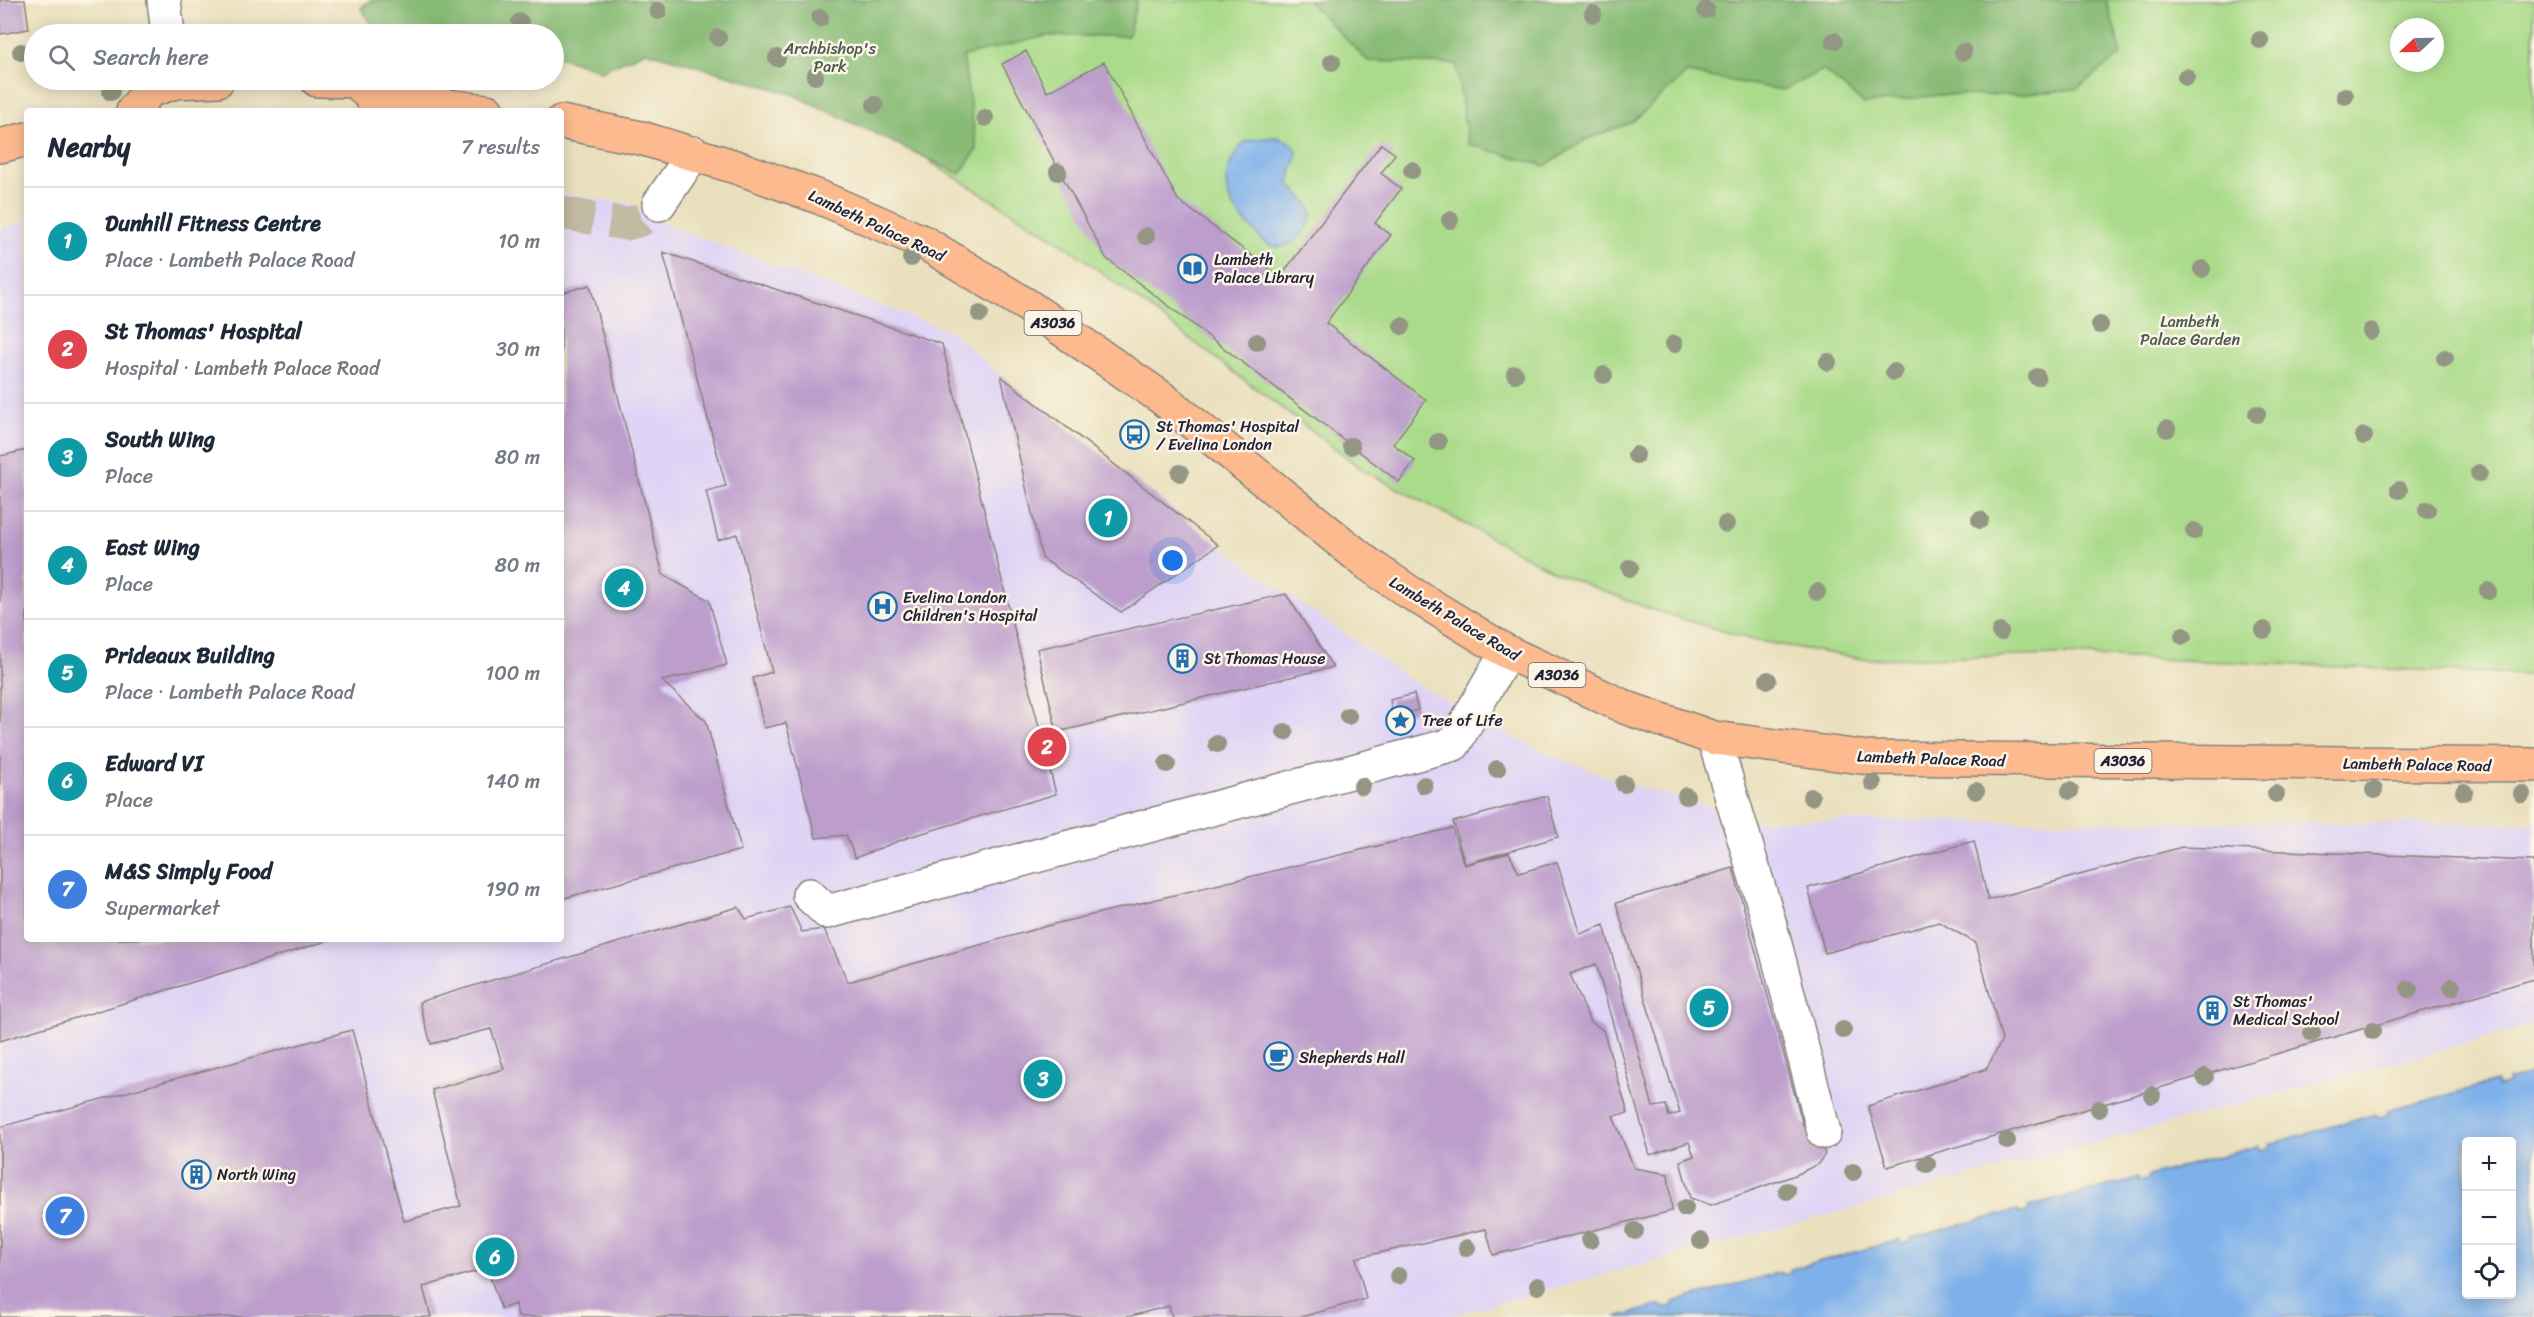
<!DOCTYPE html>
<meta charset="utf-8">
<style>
:root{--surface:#fff;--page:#f6f6f7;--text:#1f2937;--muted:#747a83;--line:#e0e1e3;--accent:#1f6fb2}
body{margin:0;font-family:Sriracha,sans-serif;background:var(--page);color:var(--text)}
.controls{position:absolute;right:18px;bottom:18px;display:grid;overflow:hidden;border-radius:6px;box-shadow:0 3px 15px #0003}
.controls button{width:54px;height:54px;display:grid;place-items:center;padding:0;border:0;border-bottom:2px solid var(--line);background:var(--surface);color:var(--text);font:30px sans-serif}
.compass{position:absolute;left:2390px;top:18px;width:54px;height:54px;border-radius:50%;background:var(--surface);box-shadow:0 3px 15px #0003;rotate:248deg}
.you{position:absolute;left:1173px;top:561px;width:21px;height:21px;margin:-15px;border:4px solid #fff;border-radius:50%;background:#1a73e8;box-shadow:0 0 0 9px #1a73e833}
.badge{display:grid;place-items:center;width:39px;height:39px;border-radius:50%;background:var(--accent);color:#fff;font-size:20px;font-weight:700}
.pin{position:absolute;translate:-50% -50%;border:3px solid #fff;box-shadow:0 2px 6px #0006}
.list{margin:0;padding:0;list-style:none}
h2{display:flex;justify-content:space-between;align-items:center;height:78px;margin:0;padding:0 24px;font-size:26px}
h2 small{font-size:20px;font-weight:400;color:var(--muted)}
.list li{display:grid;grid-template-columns:39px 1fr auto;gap:18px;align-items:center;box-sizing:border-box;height:108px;padding:0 24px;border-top:2px solid var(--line)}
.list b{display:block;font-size:22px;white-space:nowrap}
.list p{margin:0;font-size:20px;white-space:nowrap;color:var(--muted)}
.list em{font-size:20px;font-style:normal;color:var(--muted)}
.icon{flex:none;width:33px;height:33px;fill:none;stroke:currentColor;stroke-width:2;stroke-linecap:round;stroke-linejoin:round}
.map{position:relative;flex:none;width:2534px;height:1317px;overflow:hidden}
.search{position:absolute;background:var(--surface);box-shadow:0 3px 15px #0003;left:24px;top:24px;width:540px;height:66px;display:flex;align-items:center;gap:15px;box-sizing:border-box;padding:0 21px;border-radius:33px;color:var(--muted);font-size:22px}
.panel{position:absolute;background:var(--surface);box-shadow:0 3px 15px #0003;left:24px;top:108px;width:540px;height:834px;border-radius:6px}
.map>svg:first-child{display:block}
</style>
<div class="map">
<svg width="2534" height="1317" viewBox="0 0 2534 1317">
<rect width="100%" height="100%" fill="#fcf5e5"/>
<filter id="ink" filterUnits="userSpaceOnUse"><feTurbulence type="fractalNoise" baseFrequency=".0167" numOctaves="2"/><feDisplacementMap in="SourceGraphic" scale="12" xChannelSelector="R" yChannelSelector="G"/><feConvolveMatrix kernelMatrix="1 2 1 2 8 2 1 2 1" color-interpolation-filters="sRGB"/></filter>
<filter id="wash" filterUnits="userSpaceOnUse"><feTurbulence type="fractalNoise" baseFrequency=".008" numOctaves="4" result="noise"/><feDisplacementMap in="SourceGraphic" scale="24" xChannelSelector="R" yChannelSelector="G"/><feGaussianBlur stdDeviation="1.35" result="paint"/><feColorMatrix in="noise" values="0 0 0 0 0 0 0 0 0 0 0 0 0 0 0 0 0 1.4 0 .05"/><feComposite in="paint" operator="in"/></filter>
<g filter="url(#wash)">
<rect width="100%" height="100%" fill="#eae0bd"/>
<path fill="#dfd4f5" d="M561 194 632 204 664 224 952 332 1001 376 1218 545 1413 682 1513 737 1554 756 1618 781 1713 808 1717 820 2534 824V1025L1447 1317H0V229L27 220V939H561Z"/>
<path fill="#aadb8a" stroke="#667e62" stroke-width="1.5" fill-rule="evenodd" d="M885 0H2534V675L2061 655 1863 659 1753 640 1650 609 1557 573 1365 471 1068 247 932 163ZM2399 27H2435V63H2399Z"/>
<path fill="#87bb76" stroke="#546e58" stroke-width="1.5" d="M370 0H1137L1128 36H1046L963 56 977 149 960 174 792 94 646 51 601 71 554 55V34H378L361 8Z
M1307 0H2106L2122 54 2076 89 2018 95H1940L1864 104 1823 70 1783 90 1687 73 1632 122 1585 140 1545 166 1468 144 1456 64 1368 61Z"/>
<path fill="#7eb0ea" stroke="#506992" stroke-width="1.5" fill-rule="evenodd" d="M1276 137C1314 147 1289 164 1289 184L1309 204 1312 214C1309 232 1290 253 1270 245 1263 243 1258 235 1253 230 1231 209 1217 187 1233 158 1237 151 1241 143 1248 141 1256 138 1267 138 1276 137Z
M2534 1073V1317H1616L1661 1305 1663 1308 1673 1306V1302L1780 1272 1782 1275 1791 1273 1790 1269 1900 1240 1902 1244 1911 1241 1910 1238 2018 1210 2020 1214 2029 1211 2028 1207 2138 1178 2139 1182 2149 1179 2148 1176 2258 1146 2260 1150 2270 1147 2269 1144 2376 1114 2378 1117 2388 1115 2387 1111 2496 1082 2498 1087 2508 1084 2507 1080ZM2466 1142H2512V1294H2466Z"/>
<g id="blocks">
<path fill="#bc9dcc" d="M0 0H25L29 29 0 34Z
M1026 51 1047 92 1104 62 1178 200 1280 277 1381 144 1395 154 1381 173 1401 189 1375 223 1391 235 1326 323 1426 400 1393 444 1415 461 1399 482 1106 258 1002 64Z
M663 252 942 344 1056 794 909 837 855 858 846 835 816 838 786 723 764 728 753 678 772 672 737 534 718 540 706 491 726 486Z
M590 285 663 575 709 600 727 665 662 681 706 721 741 850 561 899V293Z
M1001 376 1218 545 1121 612 1042 558Z
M27 450V939H323L324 942 0 1041V456Z
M1286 594 1333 667 1057 732 1037 649Z
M1414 694 1418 710 1393 717 1390 700Z
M1547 796 1558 837 1465 864 1453 822Z
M1452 828 1464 865 1509 853 1519 873 1557 862 1580 934 1604 925 1653 1107 1666 1105 1669 1116 1680 1113 1616 903 1733 868 1803 1125 1814 1121 1825 1154 1818 1164 1798 1174 1711 1205 1690 1198 1680 1161 1694 1156 1689 1142 1650 1155 1596 964 1570 974 1590 1021 1603 1030 1628 1113 1613 1116 1634 1168 1668 1174 1672 1211 1493 1255 1486 1229 1356 1258 1366 1299 1301 1317H1172L1169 1306 1127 1317H518L515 1304 501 1309 487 1268 423 1287 431 1317H0V1127L352 1030 404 1221 461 1206 432 1090 504 1069 491 1029 431 1044 419 1002 738 907 746 919 790 907 802 932 824 929 848 982 1054 924Z
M1974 841 1988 900 2182 847 2534 861V979L1887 1167 1868 1106 1986 1069 2002 1040 1976 943 1939 922 1825 953 1808 888Z"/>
</g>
</g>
<g filter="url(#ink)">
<use href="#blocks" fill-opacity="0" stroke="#86817c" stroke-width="1.5"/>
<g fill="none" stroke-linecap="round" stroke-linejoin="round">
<path stroke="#c2baa3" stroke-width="33" stroke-dasharray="33 16" stroke-linecap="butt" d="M561 213 626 224 641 220 659 204"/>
<defs>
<path id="minor" d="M164 0 168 34
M659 204 694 153
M1714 738 1770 925 1824 1132
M809 895 827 912 1454 744 1507 652"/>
<path id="major" d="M317 80 356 81 381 107 438 105 487 111
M133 111 149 91 175 82 218 80
M561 122 641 138 739 168 819 197 925 243 1025 304 1162 398 1368 564 1409 592 1507 652 1627 708 1714 738 1869 758 2534 765
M0 146 27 139"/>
</defs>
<use href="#minor" stroke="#86817c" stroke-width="36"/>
<use href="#major" stroke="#86817c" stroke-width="36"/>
<use href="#minor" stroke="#fff" stroke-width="33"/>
<use href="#major" stroke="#fcba8e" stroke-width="33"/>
</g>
<g fill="#939683">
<circle cx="1706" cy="10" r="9"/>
<circle cx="658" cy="11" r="9"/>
<circle cx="1593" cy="14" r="9"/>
<circle cx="820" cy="18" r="9"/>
<circle cx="520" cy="22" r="9"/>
<circle cx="718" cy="38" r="9"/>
<circle cx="2260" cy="40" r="9"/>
<circle cx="1834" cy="41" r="9"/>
<circle cx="21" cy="52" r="9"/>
<circle cx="1963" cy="52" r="9"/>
<circle cx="777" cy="58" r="9"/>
<circle cx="1332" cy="62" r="9"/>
<circle cx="815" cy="76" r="9"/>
<circle cx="2186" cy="77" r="9"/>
<circle cx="111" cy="92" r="9"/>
<circle cx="2345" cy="96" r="9"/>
<circle cx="875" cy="105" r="9"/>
<circle cx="985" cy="118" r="9"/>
<circle cx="1412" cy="170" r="9"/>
<circle cx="1058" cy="172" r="9"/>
<circle cx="1450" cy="220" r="9"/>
<circle cx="1146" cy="236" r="9"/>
<circle cx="911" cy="258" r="9"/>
<circle cx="2202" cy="269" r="9"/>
<circle cx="980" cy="314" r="9"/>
<circle cx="2100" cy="325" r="9"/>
<circle cx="1402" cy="326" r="9"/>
<circle cx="2371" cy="331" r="9"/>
<circle cx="1257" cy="342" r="9"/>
<circle cx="1674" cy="344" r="9"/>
<circle cx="2445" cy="358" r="9"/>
<circle cx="1828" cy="362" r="9"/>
<circle cx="1894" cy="372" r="9"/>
<circle cx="1515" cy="374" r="9"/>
<circle cx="1604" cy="375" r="9"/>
<circle cx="2037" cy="377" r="9"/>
<circle cx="2257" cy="414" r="9"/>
<circle cx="2167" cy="429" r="9"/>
<circle cx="2364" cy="436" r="9"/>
<circle cx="1438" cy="442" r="9"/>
<circle cx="1351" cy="446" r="9"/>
<circle cx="1636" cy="455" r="9"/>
<circle cx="1180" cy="473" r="9"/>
<circle cx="2479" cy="473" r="9"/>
<circle cx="2399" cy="490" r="9"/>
<circle cx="2427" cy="510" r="9"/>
<circle cx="1980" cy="520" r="9"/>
<circle cx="1726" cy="524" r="9"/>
<circle cx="2194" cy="531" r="9"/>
<circle cx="1630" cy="568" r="9"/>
<circle cx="2488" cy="591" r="9"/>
<circle cx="1817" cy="592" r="9"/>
<circle cx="2264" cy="630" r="9"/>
<circle cx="2000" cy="632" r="9"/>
<circle cx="2183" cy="636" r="9"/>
<circle cx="1768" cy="680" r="9"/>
<circle cx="1348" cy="716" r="9"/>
<circle cx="1285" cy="732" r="9"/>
<circle cx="1217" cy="744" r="9"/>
<circle cx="1167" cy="764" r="9"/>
<circle cx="1497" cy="769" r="9"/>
<circle cx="1873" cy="783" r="9"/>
<circle cx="1624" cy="784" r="9"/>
<circle cx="1424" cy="785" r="9"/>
<circle cx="1362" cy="786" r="9"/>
<circle cx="2374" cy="790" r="9"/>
<circle cx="1976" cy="791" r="9"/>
<circle cx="2070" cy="791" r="9"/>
<circle cx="2464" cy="792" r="9"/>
<circle cx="2276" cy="794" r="9"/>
<circle cx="2522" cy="794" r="9"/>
<circle cx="1686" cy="796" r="9"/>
<circle cx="1811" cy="797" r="9"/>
<circle cx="2452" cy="987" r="9"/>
<circle cx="2409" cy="989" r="9"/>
<circle cx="1843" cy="1030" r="9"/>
<circle cx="2373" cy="1031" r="9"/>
<circle cx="2312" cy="1033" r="9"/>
<circle cx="2205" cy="1077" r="9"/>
<circle cx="2152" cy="1095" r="9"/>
<circle cx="2099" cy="1109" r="9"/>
<circle cx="2007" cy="1141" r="9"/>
<circle cx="1927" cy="1164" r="9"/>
<circle cx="1853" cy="1172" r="9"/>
<circle cx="1787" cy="1191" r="9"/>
<circle cx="1685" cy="1208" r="9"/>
<circle cx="1635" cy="1231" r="9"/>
<circle cx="1590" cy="1240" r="9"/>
<circle cx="1701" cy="1241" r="9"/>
<circle cx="1467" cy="1248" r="9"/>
<circle cx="1398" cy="1276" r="9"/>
<circle cx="1538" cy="1286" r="9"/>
</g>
</g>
<defs>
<symbol id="library-ring" viewBox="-11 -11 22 22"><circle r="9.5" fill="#fcf5e5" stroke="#1f6fb2" stroke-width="1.5"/><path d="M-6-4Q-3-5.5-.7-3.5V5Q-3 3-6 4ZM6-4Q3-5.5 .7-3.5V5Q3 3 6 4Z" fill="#1f6fb2"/></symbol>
<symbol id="bus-ring" viewBox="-11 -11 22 22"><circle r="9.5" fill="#fcf5e5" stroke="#1f6fb2" stroke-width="1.5"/><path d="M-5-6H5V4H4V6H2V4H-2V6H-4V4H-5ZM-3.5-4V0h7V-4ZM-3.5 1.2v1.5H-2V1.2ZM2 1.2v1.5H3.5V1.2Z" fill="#1f6fb2"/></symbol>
<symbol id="hospital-ring" viewBox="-11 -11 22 22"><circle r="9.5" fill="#fcf5e5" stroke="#1f6fb2" stroke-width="1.5"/><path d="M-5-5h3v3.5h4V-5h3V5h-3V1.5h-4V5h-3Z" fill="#1f6fb2"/></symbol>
<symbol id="building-ring" viewBox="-11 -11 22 22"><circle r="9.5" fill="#fcf5e5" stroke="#1f6fb2" stroke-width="1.5"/><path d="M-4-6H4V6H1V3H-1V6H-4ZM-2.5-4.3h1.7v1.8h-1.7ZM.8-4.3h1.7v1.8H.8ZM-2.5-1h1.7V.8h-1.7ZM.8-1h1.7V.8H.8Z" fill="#1f6fb2"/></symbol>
<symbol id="sight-ring" viewBox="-11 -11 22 22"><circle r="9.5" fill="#fcf5e5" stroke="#1f6fb2" stroke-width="1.5"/><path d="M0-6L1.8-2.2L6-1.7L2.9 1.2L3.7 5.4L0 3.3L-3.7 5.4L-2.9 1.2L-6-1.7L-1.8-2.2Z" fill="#1f6fb2"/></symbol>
<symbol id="cafe-ring" viewBox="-11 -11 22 22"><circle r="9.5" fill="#fcf5e5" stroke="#1f6fb2" stroke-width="1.5"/><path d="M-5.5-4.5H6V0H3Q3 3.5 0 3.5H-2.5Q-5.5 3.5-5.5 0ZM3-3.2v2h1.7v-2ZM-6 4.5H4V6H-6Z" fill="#1f6fb2"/></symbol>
</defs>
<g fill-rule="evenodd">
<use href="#library-ring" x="1176" y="252" width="33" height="33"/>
<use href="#bus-ring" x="1118" y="418" width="33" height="33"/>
<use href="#hospital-ring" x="866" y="590" width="33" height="33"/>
<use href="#building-ring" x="1166" y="642" width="33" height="33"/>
<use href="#sight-ring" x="1384" y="704" width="33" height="33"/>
<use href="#building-ring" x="2196" y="994" width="33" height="33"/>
<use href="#cafe-ring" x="1262" y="1040" width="33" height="33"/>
<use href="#building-ring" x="180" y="1158" width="33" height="33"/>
</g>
<g text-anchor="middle" stroke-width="5" stroke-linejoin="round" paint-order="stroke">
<g fill="#fcf5e5" stroke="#63616e" stroke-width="1.5">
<rect x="1024.5" y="311" width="57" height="24" rx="4.5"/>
<rect x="1528.5" y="663" width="57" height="24" rx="4.5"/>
<rect x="2094.5" y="749" width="57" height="24" rx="4.5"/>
</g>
<g font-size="15" font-weight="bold" fill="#22223b">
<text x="1053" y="328">A3036</text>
<text x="1557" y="680">A3036</text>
<text x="2123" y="766">A3036</text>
</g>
<g font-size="16" fill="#4b5a53" stroke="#fcf5e5">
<text x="830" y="54">Archbishop's<tspan x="830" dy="18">Park</tspan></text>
<text x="2190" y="327">Lambeth<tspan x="2190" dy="18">Palace Garden</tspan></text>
</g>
<g font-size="16" fill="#22223b" stroke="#fcf5e5">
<text transform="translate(877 225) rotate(25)" y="6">Lambeth Palace Road</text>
<text transform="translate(1455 618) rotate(31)" y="6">Lambeth Palace Road</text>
<text transform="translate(1931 758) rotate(2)" y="6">Lambeth Palace Road</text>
<text transform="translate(2417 764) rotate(1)" y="6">Lambeth Palace Road</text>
</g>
<g font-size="16" fill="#22223b" stroke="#fcf5e5" text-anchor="start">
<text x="1214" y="265">Lambeth<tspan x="1214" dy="18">Palace Library</tspan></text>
<text x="1156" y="432">St Thomas' Hospital<tspan x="1156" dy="18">/ Evelina London</tspan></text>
<text x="903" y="603">Evelina London<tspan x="903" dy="18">Children's Hospital</tspan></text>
<text x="1204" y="664">St Thomas House</text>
<text x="1422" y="726">Tree of Life</text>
<text x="2233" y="1007">St Thomas'<tspan x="2233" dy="18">Medical School</tspan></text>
<text x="1299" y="1063">Shepherds Hall</text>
<text x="217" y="1180">North Wing</text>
</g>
</g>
</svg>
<div class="controls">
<button>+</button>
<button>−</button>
<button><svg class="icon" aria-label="locate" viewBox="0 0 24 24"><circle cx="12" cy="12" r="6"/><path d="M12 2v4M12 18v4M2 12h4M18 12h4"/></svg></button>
</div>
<svg class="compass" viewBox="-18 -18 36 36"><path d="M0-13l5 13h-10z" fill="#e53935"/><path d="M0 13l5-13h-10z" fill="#747a83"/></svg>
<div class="you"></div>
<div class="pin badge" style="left:1108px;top:518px;background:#0f9aa8">1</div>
<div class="pin badge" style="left:1047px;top:747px;background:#e0444e">2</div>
<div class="pin badge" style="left:1043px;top:1079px;background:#0f9aa8">3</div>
<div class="pin badge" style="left:624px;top:588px;background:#0f9aa8">4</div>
<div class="pin badge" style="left:1709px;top:1008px;background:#0f9aa8">5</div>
<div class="pin badge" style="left:495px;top:1257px;background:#0f9aa8">6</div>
<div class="pin badge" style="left:65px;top:1216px;background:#3f7fe0">7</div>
<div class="search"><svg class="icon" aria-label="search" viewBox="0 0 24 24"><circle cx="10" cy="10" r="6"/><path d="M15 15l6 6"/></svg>Search here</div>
<section class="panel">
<h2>Nearby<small>7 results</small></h2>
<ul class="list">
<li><span class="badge" style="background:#0f9aa8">1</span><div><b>Dunhill Fitness Centre</b><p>Place · Lambeth Palace Road</p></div><em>10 m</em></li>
<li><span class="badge" style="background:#e0444e">2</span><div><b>St Thomas' Hospital</b><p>Hospital · Lambeth Palace Road</p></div><em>30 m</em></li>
<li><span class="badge" style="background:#0f9aa8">3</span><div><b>South Wing</b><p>Place</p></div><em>80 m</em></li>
<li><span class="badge" style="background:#0f9aa8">4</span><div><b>East Wing</b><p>Place</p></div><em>80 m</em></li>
<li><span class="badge" style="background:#0f9aa8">5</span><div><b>Prideaux Building</b><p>Place · Lambeth Palace Road</p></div><em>100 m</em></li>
<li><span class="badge" style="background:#0f9aa8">6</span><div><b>Edward VI</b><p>Place</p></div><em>140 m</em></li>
<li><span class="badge" style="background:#3f7fe0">7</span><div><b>M&amp;S Simply Food</b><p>Supermarket</p></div><em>190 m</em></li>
</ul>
</section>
</div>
